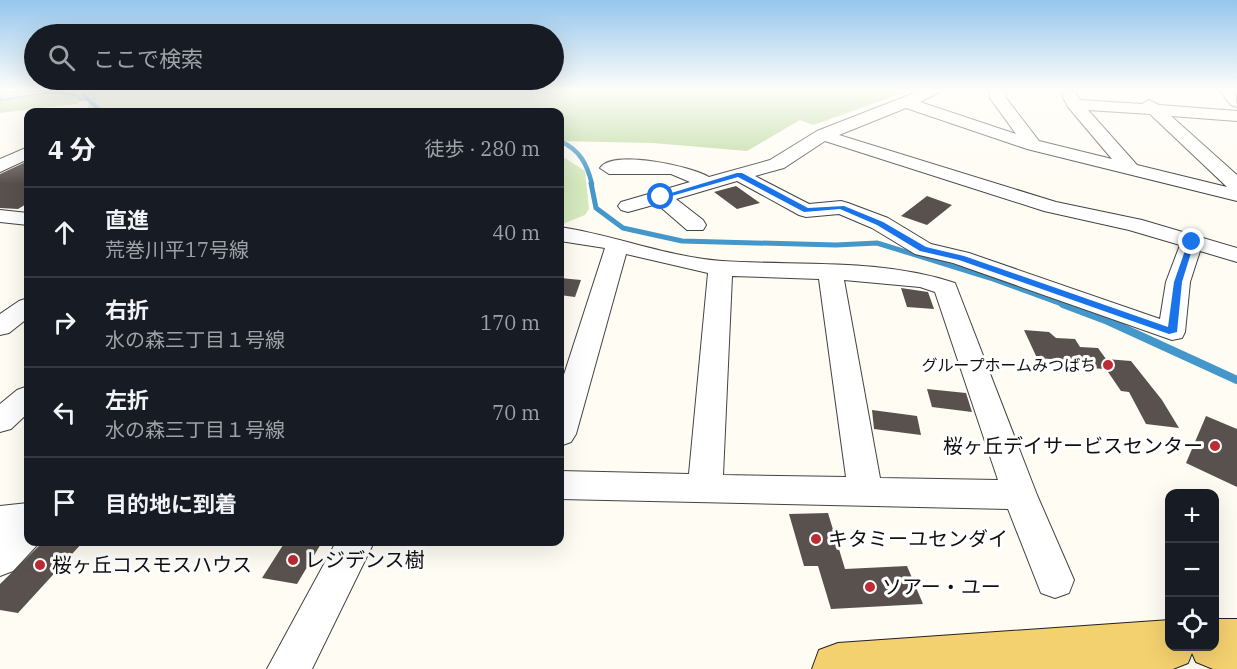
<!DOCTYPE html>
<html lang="ja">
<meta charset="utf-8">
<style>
:root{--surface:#171b24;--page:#20242c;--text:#f1f3f6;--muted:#9ea1a6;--line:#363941}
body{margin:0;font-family:"IBM Plex Serif","Noto Sans JP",serif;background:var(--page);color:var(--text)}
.controls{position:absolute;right:18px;bottom:18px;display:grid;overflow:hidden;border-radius:12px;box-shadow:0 6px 24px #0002}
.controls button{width:54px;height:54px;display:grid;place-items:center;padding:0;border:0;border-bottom:2px solid var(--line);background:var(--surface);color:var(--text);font:30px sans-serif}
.stop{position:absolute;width:18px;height:18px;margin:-14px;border:4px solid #1a73e8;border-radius:50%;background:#fff}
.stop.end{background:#1a73e8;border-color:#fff;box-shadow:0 2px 6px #0008}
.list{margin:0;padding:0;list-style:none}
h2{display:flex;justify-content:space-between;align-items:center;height:78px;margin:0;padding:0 24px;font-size:26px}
h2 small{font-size:20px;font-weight:400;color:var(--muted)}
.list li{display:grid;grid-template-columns:39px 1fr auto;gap:18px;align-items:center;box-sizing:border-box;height:90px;padding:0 24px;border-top:2px solid var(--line)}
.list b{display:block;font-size:22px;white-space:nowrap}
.list p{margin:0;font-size:20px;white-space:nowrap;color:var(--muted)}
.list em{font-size:20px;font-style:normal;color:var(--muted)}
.icon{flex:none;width:33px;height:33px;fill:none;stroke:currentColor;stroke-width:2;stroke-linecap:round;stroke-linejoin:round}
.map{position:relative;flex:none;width:1237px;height:669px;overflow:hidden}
.search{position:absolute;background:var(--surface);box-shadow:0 6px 24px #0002;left:24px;top:24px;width:540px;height:66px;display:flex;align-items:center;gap:15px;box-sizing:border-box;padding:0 21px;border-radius:33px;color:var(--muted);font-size:22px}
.panel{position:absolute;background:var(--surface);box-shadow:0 6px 24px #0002;left:24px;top:108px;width:540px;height:438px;border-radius:12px}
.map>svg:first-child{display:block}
</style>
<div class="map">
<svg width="1237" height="669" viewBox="0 0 1237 669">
<rect width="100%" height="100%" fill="#fffcf4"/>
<path fill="#d5e9be" d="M560 155 585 171 589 209 585 215 560 225Z"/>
<path fill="#bad99d" d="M86 90H912L813 125 800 120 747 151 653 143 560 141V112H91L87 106 95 99Z
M66 92 77 94 82 100 76 104 0 113V100Z"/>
<path fill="#bae0f5" stroke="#4397ca" stroke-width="1.5" d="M86 90 95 99 82 100C69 85 20 98 0 100V92Z"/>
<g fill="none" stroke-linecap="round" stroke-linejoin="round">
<path stroke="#4397ca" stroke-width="4.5" d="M84 95 101 112
M560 141C580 150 587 164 592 184"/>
<path stroke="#4397ca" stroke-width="5" d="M591 183 596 208 623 228 682 241 836 245 877 243 990 278 1067 306"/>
<path stroke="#4397ca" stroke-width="8" d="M1063 304 1108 321 1237 380"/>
</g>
<path fill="#59514d" d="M28 161V203L18 209 0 208V174Z
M736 186 760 203 737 209 714 192Z
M927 196 952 205 927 225 901 216Z
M560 278 581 280 575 297 560 295Z
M901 288 928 292 934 309 907 307Z
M1024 330 1049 332 1056 338 1075 339 1080 347 1098 348 1106 359 1131 361 1162 400 1179 428 1146 424 1129 392 1121 391 1106 369 1089 368 1078 361 1037 358Z
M927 389 966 393 972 412 932 407Z
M872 410 917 416 921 435 874 429Z
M1206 416 1237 429V487L1186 463Z
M828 513 845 569 907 566 923 604 831 609 818 566H804L789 514Z
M50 542H83L18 613 0 610V584L41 544Z
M285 542H322L297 584 262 578Z"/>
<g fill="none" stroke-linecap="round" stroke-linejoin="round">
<defs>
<path id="minor" d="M922 90H943L920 102 1016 134 990 98 989 90H1005L1006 98 1039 141 1112 159 1068 107 1062 95 1065 92H1075L1080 100 1142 104 1149 100 1159 105 1237 111V121L1171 116 1237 175V201L1027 149 906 108 839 135 1056 202 1142 220 1237 248V262L1200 251 1190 282 1185 332 1182 338 1172 340 953 263 915 254 872 228 839 214 806 217 799 215 737 181 676 199 703 220 706 225 703 230H687L657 204 628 212 621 210 618 206 621 202 690 182 671 174H609L600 168C612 149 691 166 709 177L770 160 817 131ZM1088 110 1150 114 1227 187 1137 165ZM825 141 1044 211 1129 230 1180 245 1166 282 1160 319 969 253 931 244 888 218 848 203 841 201 809 204 755 176 784 168Z
M1219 90H1235L1237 107 1231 105Z
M28 147V159L0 172V159Z
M0 210 28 213V225L0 222Z
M560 227C614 235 667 257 722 261 799 266 881 258 955 283L1037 495 1074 580 1069 593 1055 598 1041 593 1008 509 560 499V471L689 474 708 273 626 254 576 434 571 442 560 446V387L605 248 560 241ZM732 276 819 279 846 477 723 475ZM844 280 920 287 935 292 998 480 880 478Z
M28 298V318L9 333 0 335V314L19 301Z
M28 386V413L11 429 0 432V404L17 390Z
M28 503V542H40L13 571 0 576V506Z
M336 542H374L312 669H267Z"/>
<path id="major" d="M1214 619H1237V669H1213L1196 662 1192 653 1188 663 1173 669H812L819 650 838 643 1170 620V646H1214Z"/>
</defs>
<use href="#minor" stroke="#434343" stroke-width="2"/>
<use href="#major" stroke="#212121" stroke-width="2"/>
<use href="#minor" fill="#fff" fill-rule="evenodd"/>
<use href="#major" fill="#f4d16f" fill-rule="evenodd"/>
</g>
<linearGradient id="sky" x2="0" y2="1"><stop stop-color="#95c6ed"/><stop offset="0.49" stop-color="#fffefa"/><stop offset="1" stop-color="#fffefa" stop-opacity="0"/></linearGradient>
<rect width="1237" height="184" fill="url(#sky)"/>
<path fill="#1a73e8" d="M737 173H742L808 208 844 206 883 222 926 247 964 256 1168 327 1174 282 1188 242 1195 240 1182 282 1177 332 1169 334 959 260 920 251 877 225 840 209 804 212 738 177 661 199 658 197Z"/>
<g fill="#bd2b35" stroke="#fff" stroke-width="2">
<circle cx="1108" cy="365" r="6"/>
<circle cx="1215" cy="446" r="6"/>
<circle cx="816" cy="539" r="6"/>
<circle cx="293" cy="560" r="6"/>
<circle cx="40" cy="565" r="6"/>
<circle cx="870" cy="587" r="6"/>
</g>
<g text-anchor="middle" stroke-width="6" stroke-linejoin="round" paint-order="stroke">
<g font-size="16" fill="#101010" stroke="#fff" text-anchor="end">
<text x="1096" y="371">グループホームみつばち</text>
</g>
<g font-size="20" fill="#101010" stroke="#fff" text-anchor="start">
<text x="1203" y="453" text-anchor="end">桜ヶ丘デイサービスセンター</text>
<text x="828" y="546">キタミーユセンダイ</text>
<text x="305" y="567">レジデンス樹</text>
<text x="52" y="572">桜ヶ丘コスモスハウス</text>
<text x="882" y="594">ソアー・ユー</text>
</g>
</g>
</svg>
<div class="controls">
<button>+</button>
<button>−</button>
<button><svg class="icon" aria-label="locate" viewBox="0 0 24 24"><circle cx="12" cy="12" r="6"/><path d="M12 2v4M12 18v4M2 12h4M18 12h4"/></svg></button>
</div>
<div class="stop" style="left:661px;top:197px"></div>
<div class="stop end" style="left:1192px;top:242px"></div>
<div class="search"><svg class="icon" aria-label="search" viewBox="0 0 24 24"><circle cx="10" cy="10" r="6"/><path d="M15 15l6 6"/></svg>ここで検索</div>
<section class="panel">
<h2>4 分<small>徒歩 · 280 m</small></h2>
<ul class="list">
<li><svg class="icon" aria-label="ahead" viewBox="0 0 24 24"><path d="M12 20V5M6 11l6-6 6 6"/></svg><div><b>直進</b><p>荒巻川平17号線</p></div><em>40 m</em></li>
<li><svg class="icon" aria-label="right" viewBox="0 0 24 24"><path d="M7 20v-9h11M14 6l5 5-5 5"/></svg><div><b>右折</b><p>水の森三丁目１号線</p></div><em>170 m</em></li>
<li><svg class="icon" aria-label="left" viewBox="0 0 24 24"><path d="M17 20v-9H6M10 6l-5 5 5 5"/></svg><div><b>左折</b><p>水の森三丁目１号線</p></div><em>70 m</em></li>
<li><svg class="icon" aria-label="arrive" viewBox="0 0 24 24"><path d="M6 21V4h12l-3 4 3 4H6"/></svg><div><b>目的地に到着</b></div></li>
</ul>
</section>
</div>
